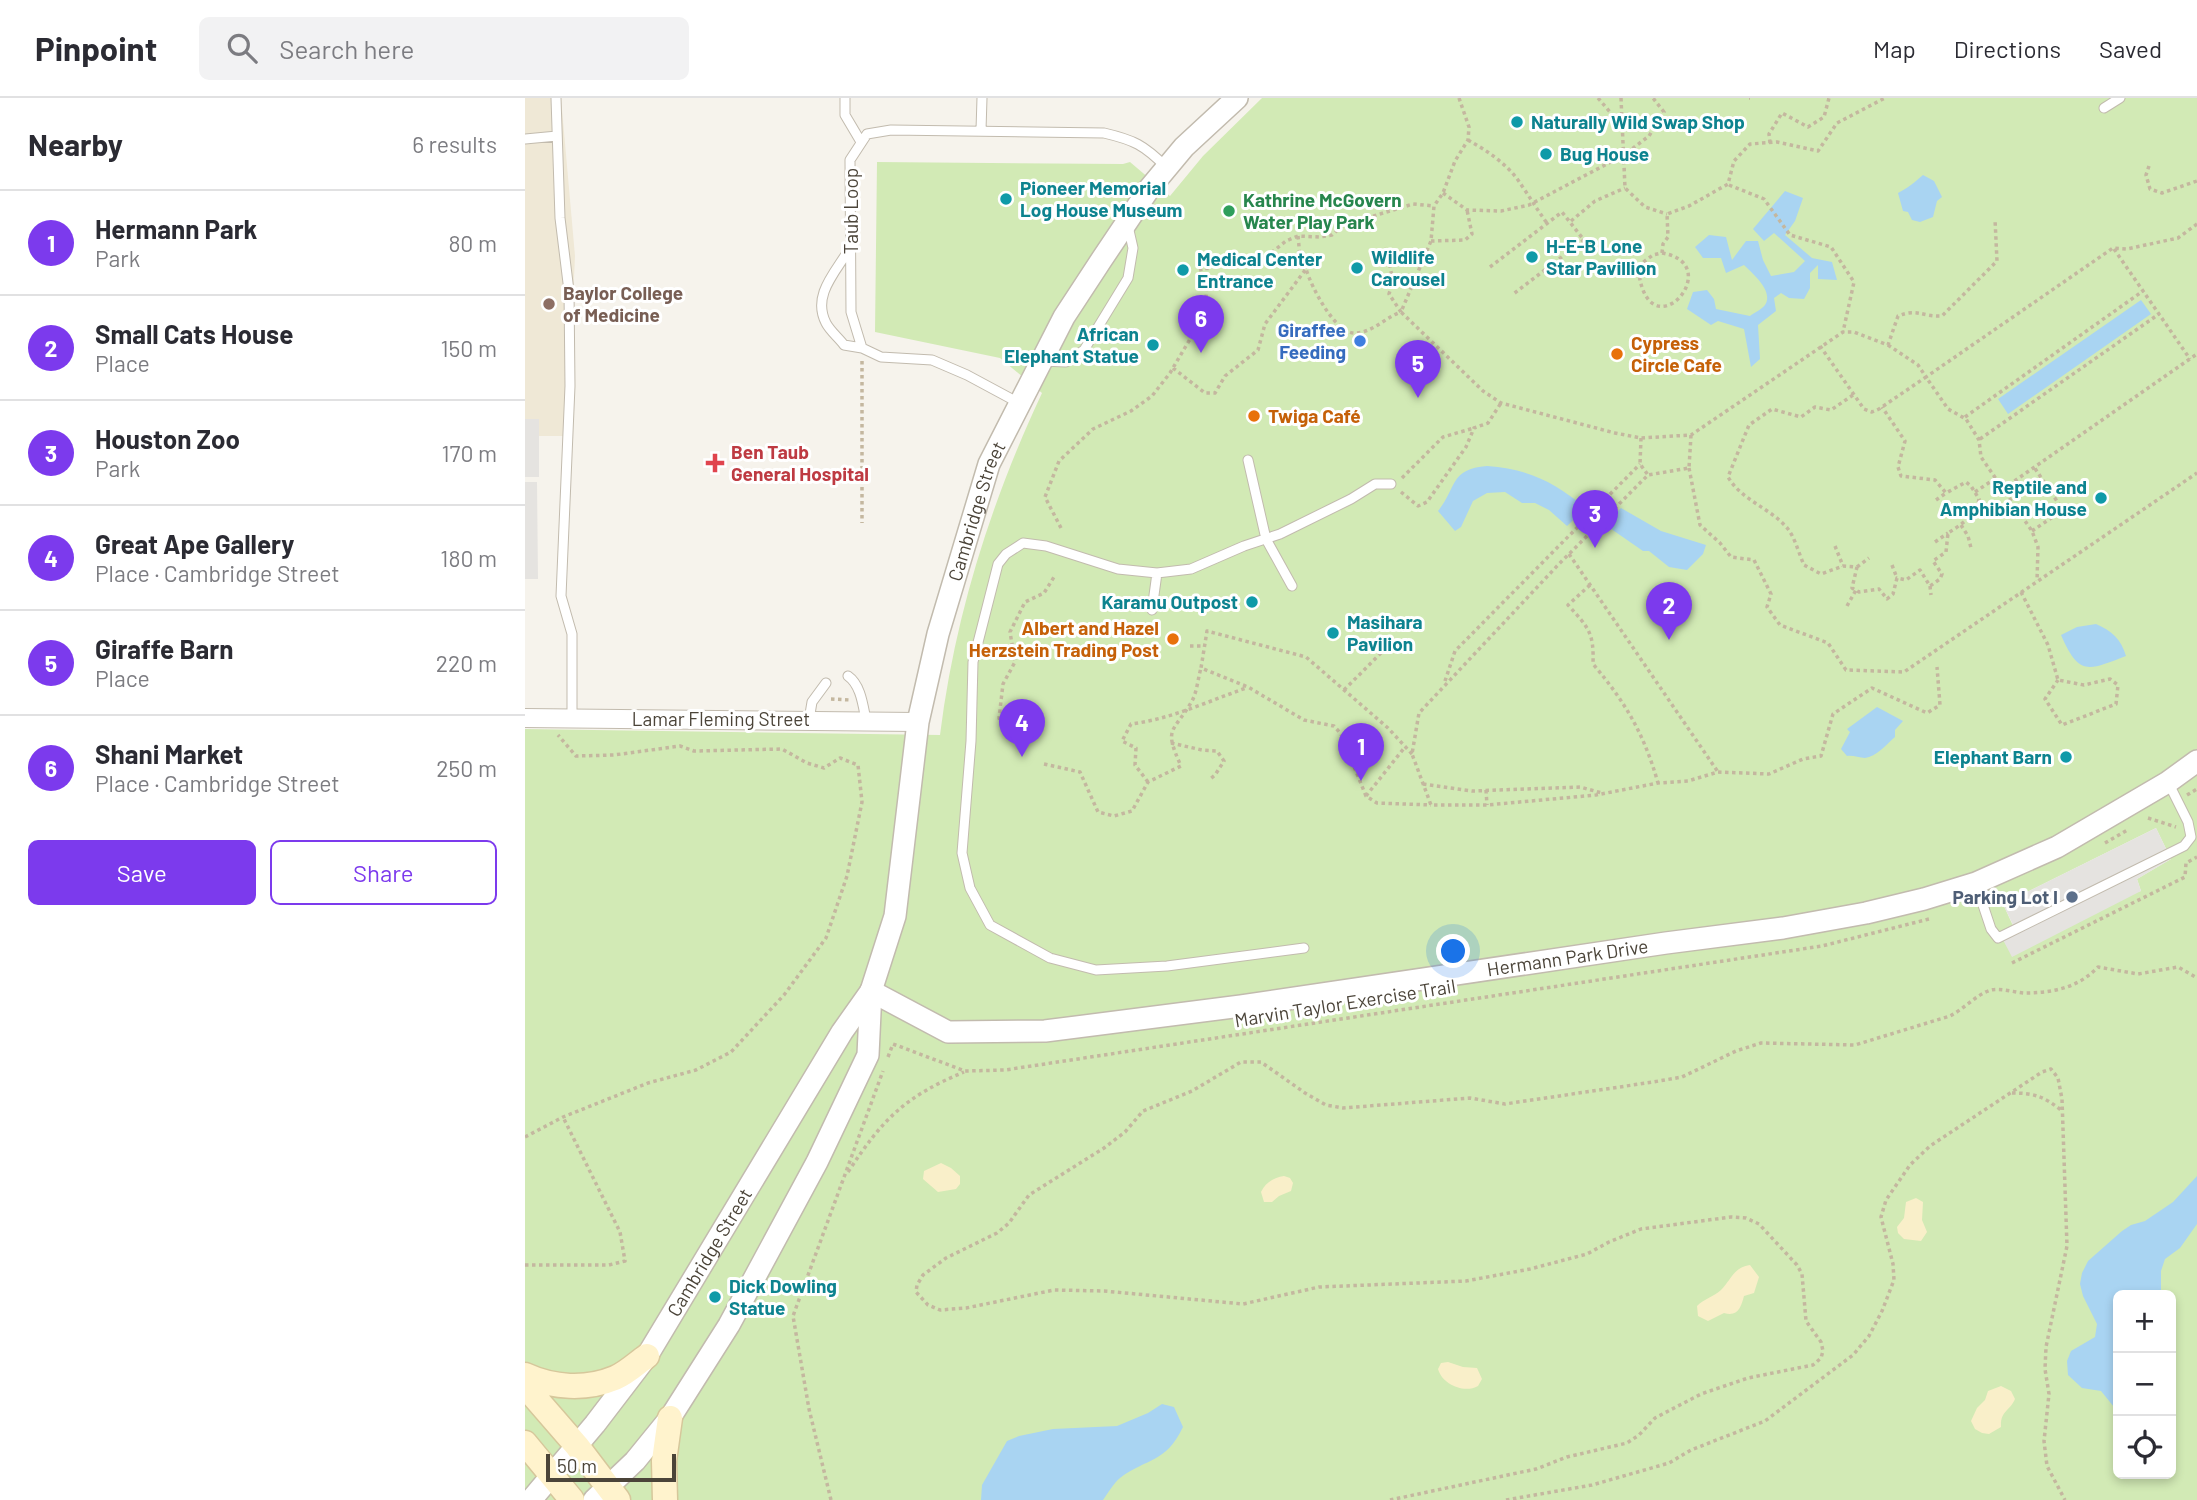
<!DOCTYPE html>
<meta charset="utf-8">
<style>
:root{--surface:#fff;--page:#f2f2f3;--text:#2b2b33;--muted:#7c7c81;--line:#e1e1e2;--accent:#7c3aed}
body{margin:0;font-family:Barlow,sans-serif;background:var(--page);color:var(--text)}
.controls{position:absolute;right:21px;bottom:21px;display:grid;overflow:hidden;border-radius:10px;box-shadow:0 4px 10px #0003}
.controls button{width:63px;height:63px;display:grid;place-items:center;padding:0;border:0;border-bottom:2px solid var(--line);background:var(--surface);color:var(--text);font:35px sans-serif}
.scale{position:absolute;left:21px;bottom:18px;width:130px;box-sizing:border-box;padding-left:7px;border:4px solid #4b4439;border-top:0;font-size:19px;line-height:24px;white-space:nowrap;color:#4b4439;-webkit-text-stroke:5px #fff;paint-order:stroke}
.you{position:absolute;left:929px;top:854px;width:24px;height:24px;margin:-18px;border:5px solid #fff;border-radius:50%;background:#1a73e8;box-shadow:0 0 0 10px #1a73e833}
.badge{display:grid;place-items:center;width:46px;height:46px;border-radius:50%;background:var(--accent);color:#fff;font-size:23px;font-weight:700}
.pin{position:absolute;translate:-50% -58px;filter:drop-shadow(0 2px 4px #0008)}
.pin::after{content:'';position:absolute;top:37px;width:24px;height:21px;background:inherit;clip-path:polygon(0 0,100% 0,50% 100%)}
.list{margin:0;padding:0;list-style:none}
h2{display:flex;justify-content:space-between;align-items:center;height:91px;margin:0;padding:0 28px;font-size:30px}
h2 small{font-size:23px;font-weight:400;color:var(--muted)}
.list li{display:grid;grid-template-columns:46px 1fr auto;gap:21px;align-items:center;box-sizing:border-box;height:105px;padding:0 28px;border-top:2px solid var(--line)}
.list b{display:block;font-size:26px;white-space:nowrap}
.list p{margin:0;font-size:23px;white-space:nowrap;color:var(--muted)}
.list em{font-size:23px;font-style:normal;color:var(--muted)}
.actions{display:flex;gap:14px;padding:21px 28px}
.actions a{flex:1;padding:16px 0;border:2px solid var(--accent);border-radius:10px;text-align:center;font-size:24px;color:var(--accent)}
.actions .main{background:var(--accent);color:#fff}
.icon{flex:none;width:38px;height:38px;fill:none;stroke:currentColor;stroke-width:2;stroke-linecap:round;stroke-linejoin:round}
.map{position:relative;flex:none;width:1672px;height:1402px;overflow:hidden}
header{display:flex;align-items:center;gap:42px;box-sizing:border-box;height:98px;padding:0 35px;background:var(--surface);border-bottom:2px solid var(--line)}
header strong{font-size:33px}
nav{display:flex;gap:38px;margin-inline-start:auto;font-size:24px}
.search{width:490px;height:63px;background:var(--page);display:flex;align-items:center;gap:18px;box-sizing:border-box;padding:0 24px;border-radius:10px;color:var(--muted);font-size:26px}
main{display:flex}
aside{flex:1;background:var(--surface)}
.map>svg:first-child{display:block}
</style>
<header>
<strong>Pinpoint</strong>
<div class="search"><svg class="icon" aria-label="search" viewBox="0 0 24 24"><circle cx="10" cy="10" r="6"/><path d="M15 15l6 6"/></svg>Search here</div>
<nav><a>Map</a><a>Directions</a><a>Saved</a></nav>
</header>
<main>
<aside>
<h2>Nearby<small>6 results</small></h2>
<ul class="list">
<li><span class="badge">1</span><div><b>Hermann Park</b><p>Park</p></div><em>80 m</em></li>
<li><span class="badge">2</span><div><b>Small Cats House</b><p>Place</p></div><em>150 m</em></li>
<li><span class="badge">3</span><div><b>Houston Zoo</b><p>Park</p></div><em>170 m</em></li>
<li><span class="badge">4</span><div><b>Great Ape Gallery</b><p>Place · Cambridge Street</p></div><em>180 m</em></li>
<li><span class="badge">5</span><div><b>Giraffe Barn</b><p>Place</p></div><em>220 m</em></li>
<li><span class="badge">6</span><div><b>Shani Market</b><p>Place · Cambridge Street</p></div><em>250 m</em></li>
</ul>
<div class="actions"><a class="main">Save</a><a>Share</a></div>
</aside>
<div class="map">
<svg width="1672" height="1402" viewBox="0 0 1672 1402">
<rect width="100%" height="100%" fill="#f6f3ec"/>
<path fill="#efe8d6" d="M0 0H36L50 158 42 338H0Z"/>
<path fill="#d2eab5" fill-rule="evenodd" d="M737 0H1672V1402H0V631L415 637C430 517 466 404 517 295L475 260 350 234 352 64 598 66 605 64 645 98 678 58ZM1631 730 1646 761 1612 781 1616 793 1490 832 1478 806ZM1593 1197H1646V1376H1593Z"/>
<path fill="#f9efc9" d="M416 1065 426 1070 435 1078V1086L431 1091 413 1094 398 1081 399 1073Z
M759 1078 765 1080 768 1085 766 1093 754 1098 747 1104H739L736 1094C741 1084 748 1080 759 1078Z
M1391 1100 1398 1104 1397 1122 1402 1134 1396 1143 1379 1141 1373 1135 1372 1129 1379 1120 1381 1104Z
M1225 1167 1234 1179 1229 1195 1219 1198C1216 1209 1213 1219 1199 1215L1183 1223 1173 1218 1172 1208C1179 1201 1188 1199 1196 1192 1206 1182 1209 1169 1225 1167Z
M923 1264 938 1269 952 1270 957 1281 953 1288C939 1296 917 1286 913 1271L916 1265Z
M1476 1288 1486 1293 1490 1301C1485 1313 1475 1313 1476 1329L1464 1336 1457 1335 1450 1331 1446 1323 1452 1310 1460 1302 1463 1293Z"/>
<path fill="#e5e3e0" d="M0 321H14V379H0Z
M0 384H12L13 481H0Z
M1631 730 1646 761 1612 781 1616 793 1487 859 1476 838 1490 831 1478 806Z"/>
<path fill="#a9d4f2" d="M1398 77 1409 83 1417 99 1412 103 1408 119 1395 124 1387 122 1383 114 1378 113 1373 95C1383 90 1390 84 1398 77Z
M1260 93 1278 100 1270 123 1260 137 1287 160 1307 164 1312 182 1293 181V167L1285 175V190L1279 201 1264 200 1256 195 1249 200 1251 213 1233 227 1235 261 1226 269 1219 231 1193 223 1186 227 1162 211 1168 194 1182 192 1189 201 1191 211 1225 218C1229 215 1237 211 1240 207 1249 193 1228 176 1219 167L1201 175 1196 160H1178L1170 149 1184 137 1201 139 1207 162 1221 143H1233L1238 162 1246 178 1269 174 1280 163 1249 135 1239 143 1228 131Z
M1616 202 1626 216 1483 316 1473 301Z
M962 368C1004 371 1029 384 1061 410L1042 428 1024 412 1010 405H997L980 394 962 395 948 403 936 429 930 433 913 413C932 390 924 371 962 368Z
M1096 410 1136 433 1181 447 1178 456 1162 472 1144 469 1124 453H1118L1079 426Z
M1571 526C1587 533 1596 541 1601 558 1562 573 1554 578 1536 537L1552 529Z
M1352 609 1378 623 1370 632V639C1362 646 1351 659 1340 660 1334 660 1328 657 1322 658L1316 651 1325 634 1322 631Z
M1672 1078V1126L1655 1150 1640 1161 1636 1173V1197H1593V1314L1576 1293 1557 1290 1543 1277 1542 1263 1546 1253 1570 1239 1572 1226 1558 1198 1555 1186 1557 1175 1563 1163 1597 1133 1606 1127 1620 1123 1648 1104Z
M637 1306 649 1309 658 1329C640 1366 623 1359 595 1380 589 1385 583 1395 578 1402H456L457 1387 482 1343 494 1338 528 1331 592 1328 623 1315Z"/>
<g fill="none" stroke-linecap="round" stroke-linejoin="round">
<defs>
<path id="service" d="M31 0 35 120 44 193 45 288 36 498 47 536V620
M320 0V17L336 44
M1579 10 1595 0
M456 32 457 0
M0 41 32 38
M326 148C313 172 286 196 301 225 305 233 314 240 319 247L337 250
M517 263 541 264 559 252 603 180 608 150 603 128
M494 305 442 277 407 262 356 259 337 250 326 214 325 62 342 36 366 32 579 35C609 42 619 47 641 69
M723 362 741 441 767 488
M627 512 632 475
M323 578C336 587 338 608 341 622
M284 622 287 604 301 585
M1451 786 1466 831 1473 840 1659 748 1666 739 1663 724 1643 684
M779 850 642 868 571 872 525 860 465 827 445 790 437 755 446 643 448 564 473 466 481 456 498 445 521 448 593 471 632 475 666 471 719 448 755 436 826 401 850 386H866"/>
<path id="minor" d="M0 620 393 624"/>
<g id="tertiary">
<path id="s1" d="M346 893 423 934 520 933 716 908 1141 845 1258 830 1341 815 1399 801 1451 785 1532 749 1643 684 1672 663"/>
<path id="s2" d="M6 1402 70 1326 122 1258 317 934 346 893"/>
<path id="s3" d="M69 1402 110 1363 145 1320 204 1227 292 1064 343 957 346 893 370 818 393 624 413 536 464 366 539 219 577 161 624 91 659 49 712 0"/>
</g>
<path id="secondary" d="M0 1277C28 1290 61 1292 90 1280 102 1275 112 1265 122 1258
M0 1288 52 1348 93 1402
M0 1345 47 1402
M140 1402 139 1363 145 1320"/>
</defs>
<use href="#service" stroke="#c2bbae" stroke-width="11"/>
<use href="#minor" stroke="#c2bbae" stroke-width="20"/>
<use href="#tertiary" stroke="#c2bbae" stroke-width="24"/>
<use href="#secondary" stroke="#d6c79b" stroke-width="27"/>
<path stroke="#c4b79f" stroke-width="3.5" stroke-dasharray="3.5 3.5" stroke-linecap="butt" d="M934 0 944 29 943 42 930 63 918 95 909 108 906 143 876 214 958 293 976 305 1090 335 1116 340 1166 337 1318 234H1329L1363 247 1373 218C1393 210 1397 219 1417 218L1472 163 1470 121
M1073 0 1097 28
M1096 0 1100 90 1120 109 1142 116
M1224 0H1225
M943 42C963 53 985 68 997 88 1006 101 1013 113 1022 125
M1245 45 1244 36 1257 15 1283 29 1299 19 1304 0
M1624 68 1621 77 1625 91 1637 95 1672 83
M1204 87 1239 101 1265 137 1306 149 1329 184 1318 234
M918 95 942 112 976 113 1004 107 1099 57 1124 38 1139 14 1128 0
M1046 123 1070 103 1100 90
M773 138 776 169
M906 143 940 142 947 136 942 112
M1589 151 1665 261
M1137 155 1138 146 1143 139 1142 116 1164 108 1203 86 1209 63 1225 46 1252 44 1293 53 1312 25 1360 0
M1137 155C1205 166 1121 261 1113 168L1128 157Z
M741 159 761 143 773 138 795 139 807 137 818 127 845 119 888 106 909 108
M965 169 1037 114 1059 142 987 197
M674 172C710 163 746 151 781 171 786 188 810 236 830 235 847 235 861 219 876 214L864 196 868 183 861 149
M1363 247 1393 267 1401 279 1588 150 1602 151 1653 140 1672 126
M1295 248 1339 311 1347 314 1354 311 1401 279 1423 311 1441 321 1454 342 1456 359 1507 433 1513 449 1512 483
M337 263V425
M648 270 680 295H690L700 278 733 252 740 226 781 171
M1328 297 1306 312 1290 309 1276 319 1247 311 1224 327 1203 379C1217 403 1246 410 1263 431 1270 440 1274 456 1279 467L1296 476 1318 468 1332 469 1327 490 1334 494 1354 491 1362 501 1368 496 1372 480 1381 482 1395 472 1405 488 1415 481 1417 476 1408 463 1421 454 1423 435C1436 427 1451 417 1454 401L1446 388 1441 384 1421 395 1410 382 1376 378 1373 369 1380 343 1357 309
M1440 319 1618 193
M1166 337 1164 370 1123 377 1033 467 894 615 887 656 906 707H962L1071 697 1133 685 1163 683 1193 674 1244 676 1278 661 1296 658 1308 616 1347 590 1402 615 1415 607 1412 569
M1116 340 1115 366 1123 377
M1455 341 1634 216
M1164 370 1175 427 1195 445 1206 459 1229 462 1246 496 1242 509 1255 527 1303 545 1321 572 1379 574 1672 375
M877 380 918 339 949 330
M1478 391 1672 256
M876 394 893 408 902 404 941 349 949 330 963 325 976 305
M1450 394 1471 380
M1411 402 1421 395
M1436 427 1443 438 1446 450
M536 430 520 399 534 363 568 331 606 313 627 298 645 275 671 231 681 204 682 170
M1507 433 1538 412 1509 369
M1410 444 1423 435
M1310 448 1318 468
M1044 456 1193 674
M1367 467 1372 480
M1332 469 1344 460
M1065 487 1043 507C1064 530 1069 535 1068 566 1101 605 1119 636 1133 685
M1405 488 1406 497
M1496 494 1523 547 1533 582 1559 587 1585 581 1593 587 1591 606 1537 627 1520 601 1533 582
M1322 508 1331 492
M665 548H678
M920 583 930 553 1115 366
M819 592 859 552
M306 601 326 602
M479 635 474 620 478 586 490 564 485 534 500 504 519 495 529 479
M646 645 677 652 692 653 699 663 690 677 684 682
M887 656 863 630 781 559 682 533 676 570 723 589 779 622 809 628 816 636 841 698 852 705 906 707
M519 666 555 674 573 714 589 718 607 713 623 684 656 668C638 628 648 636 667 603 672 594 673 580 676 570
M623 684 610 667 611 650 597 643 606 626C646 621 684 603 721 590
M898 686 947 693 1055 689 1077 695
M961 692 962 707
M1662 697 1672 691
M841 698 880 649
M1623 720 1651 729
M1580 745 1604 731
M1487 865 1660 779 1661 765 1672 759
M363 959 368 946 440 973 480 972 1297 848 1404 821
M1487 995C1510 995 1520 999 1537 1013
M0 1039 38 1019 123 985 171 972 206 954 259 897 301 840 322 778 337 704 333 667 315 660 299 670 282 665 257 651 169 653 155 648 89 657 51 658 33 637
M323 1074C358 1021 379 999 439 974
M0 1167H84L100 1163 95 1134 38 1019
M306 1402 284 1311 268 1218 358 973
M865 1402 1011 1371 1042 1359 1102 1345 1114 1337 1130 1320 1176 1296 1223 1280 1288 1267 1296 1260 1298 1253 1296 1244 1281 1223 1277 1176 1272 1167 1234 1126 1221 1120 1206 1119 1116 1131 1084 1144 1062 1156 1005 1171 941 1183 794 1189 718 1206 579 1193 529 1192 441 1210 415 1212 403 1207 391 1194 392 1187 398 1177 421 1160 472 1135 484 1125 504 1097 579 1050 600 1034 618 1013 667 993 716 964H736L780 995 801 1007 818 1010 945 1000 980 1006 1128 984 1157 979 1211 953 1236 945 1330 947 1425 918C1439 911 1452 896 1466 892 1476 890 1488 894 1499 895 1527 895 1553 890 1573 869L1613 876 1653 869 1672 880
M981 1402 1067 1387 1144 1365 1166 1352 1240 1323 1328 1257 1344 1238 1357 1213 1369 1182 1368 1166 1356 1119 1361 1102 1385 1067 1405 1048 1517 974 1526 971 1533 980 1537 1001 1542 1148 1521 1249 1520 1271 1524 1296 1519 1343 1522 1368 1540 1402"/>
<use href="#service" stroke="#fff" stroke-width="9"/>
<use href="#minor" stroke="#fff" stroke-width="18"/>
<use href="#tertiary" stroke="#fff" stroke-width="21"/>
<use href="#secondary" stroke="#fff3cd" stroke-width="24"/>
</g>
<g fill="#0f9aa8" stroke="#fff" stroke-width="2.5">
<circle cx="992" cy="24" r="7"/>
<circle cx="1021" cy="56" r="7"/>
<circle cx="481" cy="101" r="7"/>
<circle cx="1007" cy="159" r="7"/>
<circle cx="832" cy="170" r="7"/>
<circle cx="658" cy="172" r="7"/>
<circle cx="628" cy="247" r="7"/>
<circle cx="1576" cy="400" r="7"/>
<circle cx="727" cy="504" r="7"/>
<circle cx="808" cy="535" r="7"/>
<circle cx="1541" cy="659" r="7"/>
<circle cx="190" cy="1199" r="7"/>
</g>
<circle fill="#2e9e5b" stroke="#fff" stroke-width="2.5" cx="704" cy="113" r="7"/>
<circle fill="#8d6e63" stroke="#fff" stroke-width="2.5" cx="24" cy="206" r="7"/>
<circle fill="#3f7fe0" stroke="#fff" stroke-width="2.5" cx="835" cy="243" r="7"/>
<g fill="#e8710a" stroke="#fff" stroke-width="2.5">
<circle cx="1092" cy="256" r="7"/>
<circle cx="729" cy="318" r="7"/>
<circle cx="648" cy="541" r="7"/>
</g>
<path fill="#e0444e" stroke="#fff" stroke-width="2.5" d="M186.5 354.5h7v7h7v7h-7v7h-7v-7h-7v-7h7z"/>
<circle fill="#5c6f8a" stroke="#fff" stroke-width="2.5" cx="1547" cy="799" r="7"/>
<g text-anchor="middle" stroke-width="6" stroke-linejoin="round" paint-order="stroke">
<g font-size="19" font-weight="bold" fill="#0d838f" stroke="#fff" text-anchor="start">
<text x="1006" y="31">Naturally Wild Swap Shop</text>
<text x="1035" y="63">Bug House</text>
<text x="495" y="97">Pioneer Memorial<tspan x="495" dy="22">Log House Museum</tspan></text>
<text x="1021" y="155">H-E-B Lone<tspan x="1021" dy="22">Star Pavillion</tspan></text>
<text x="846" y="166">Wildlife<tspan x="846" dy="22">Carousel</tspan></text>
<text x="672" y="168">Medical Center<tspan x="672" dy="22">Entrance</tspan></text>
<text x="614" y="243" text-anchor="end">African<tspan x="614" dy="22">Elephant Statue</tspan></text>
<text x="1562" y="396" text-anchor="end">Reptile and<tspan x="1562" dy="22">Amphibian House</tspan></text>
<text x="713" y="511" text-anchor="end">Karamu Outpost</text>
<text x="822" y="531">Masihara<tspan x="822" dy="22">Pavilion</tspan></text>
<text x="1527" y="666" text-anchor="end">Elephant Barn</text>
<text x="204" y="1195">Dick Dowling<tspan x="204" dy="22">Statue</tspan></text>
</g>
<g font-size="19" font-weight="bold" fill="#27864d" stroke="#fff" text-anchor="start">
<text x="718" y="109">Kathrine McGovern<tspan x="718" dy="22">Water Play Park</tspan></text>
</g>
<g font-size="19" fill="#4b4439" stroke="#fff">
<text transform="translate(326 113) rotate(-90)" y="7">Taub Loop</text>
<text dy="7" stroke="none"><textPath href="#s3" startOffset="1083">Cambridge Street</textPath></text>
<text x="196" y="628">Lamar Fleming Street</text>
<text dy="7" stroke="none"><textPath href="#s1" startOffset="712">Hermann Park Drive</textPath></text>
<text transform="translate(820 905) rotate(-9)" y="7">Marvin Taylor Exercise Trail</text>
<text dy="7" stroke="none"><textPath href="#s2" startOffset="306">Cambridge Street</textPath></text>
</g>
<g font-size="19" font-weight="bold" fill="#785e54" stroke="#fff" text-anchor="start">
<text x="38" y="202">Baylor College<tspan x="38" dy="22">of Medicine</tspan></text>
</g>
<g font-size="19" font-weight="bold" fill="#366cbe" stroke="#fff" text-anchor="end">
<text x="821" y="239">Giraffee<tspan x="821" dy="22">Feeding</tspan></text>
</g>
<g font-size="19" font-weight="bold" fill="#c56008" stroke="#fff" text-anchor="start">
<text x="1106" y="252">Cypress<tspan x="1106" dy="22">Circle Cafe</tspan></text>
<text x="743" y="325">Twiga Café</text>
<text x="634" y="537" text-anchor="end">Albert and Hazel<tspan x="634" dy="22">Herzstein Trading Post</tspan></text>
</g>
<g font-size="19" font-weight="bold" fill="#be3a42" stroke="#fff" text-anchor="start">
<text x="206" y="361">Ben Taub<tspan x="206" dy="22">General Hospital</tspan></text>
</g>
<g font-size="19" font-weight="bold" fill="#4e5e75" stroke="#fff" text-anchor="end">
<text x="1533" y="806">Parking Lot I</text>
</g>
</g>
</svg>
<div class="controls">
<button>+</button>
<button>−</button>
<button><svg class="icon" aria-label="locate" viewBox="0 0 24 24"><circle cx="12" cy="12" r="6"/><path d="M12 2v4M12 18v4M2 12h4M18 12h4"/></svg></button>
</div>
<div class="scale">50 m</div>
<div class="you"></div>
<div class="pin badge" style="left:836px;top:683px">1</div>
<div class="pin badge" style="left:1144px;top:542px">2</div>
<div class="pin badge" style="left:1070px;top:450px">3</div>
<div class="pin badge" style="left:497px;top:659px">4</div>
<div class="pin badge" style="left:893px;top:300px">5</div>
<div class="pin badge" style="left:676px;top:255px">6</div>
</div>
</main>
